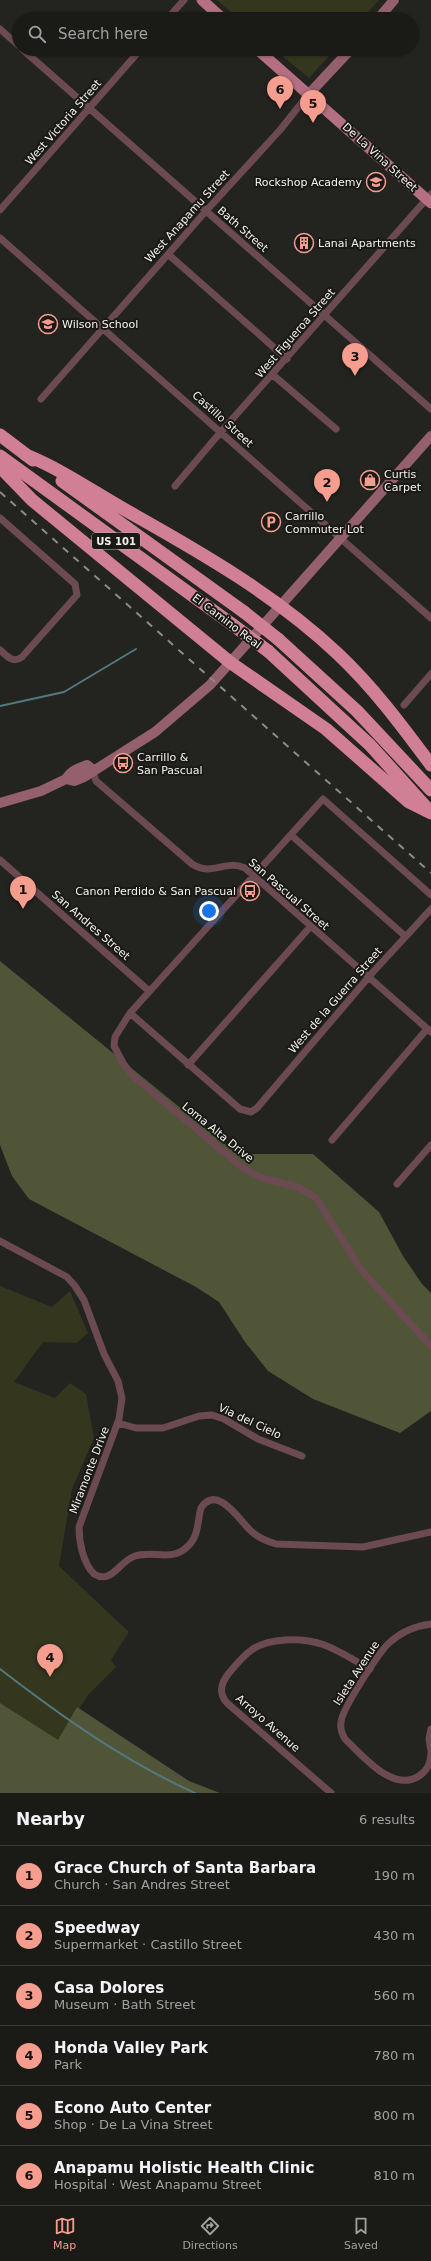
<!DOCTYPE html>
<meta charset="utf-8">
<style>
:root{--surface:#1a1a17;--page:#272724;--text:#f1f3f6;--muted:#9fa1a1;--line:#383836;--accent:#f59d8e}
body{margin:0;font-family:"DejaVu Sans",sans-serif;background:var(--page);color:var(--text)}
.you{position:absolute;left:209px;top:911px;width:14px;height:14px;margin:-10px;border:3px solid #fff;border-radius:50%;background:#1a73e8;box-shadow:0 0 0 6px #1a73e833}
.badge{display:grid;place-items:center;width:26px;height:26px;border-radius:50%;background:var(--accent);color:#111;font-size:13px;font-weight:700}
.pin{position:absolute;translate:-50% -33px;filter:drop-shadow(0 1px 2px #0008)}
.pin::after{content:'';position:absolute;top:21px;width:14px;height:12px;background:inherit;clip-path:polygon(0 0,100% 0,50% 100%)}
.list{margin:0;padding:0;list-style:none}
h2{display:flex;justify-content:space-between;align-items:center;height:52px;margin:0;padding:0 16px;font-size:17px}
h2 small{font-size:13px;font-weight:400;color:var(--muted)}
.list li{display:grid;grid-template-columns:26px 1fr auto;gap:12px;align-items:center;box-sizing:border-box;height:60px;padding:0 16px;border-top:1px solid var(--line)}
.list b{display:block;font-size:15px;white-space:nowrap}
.list p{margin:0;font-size:13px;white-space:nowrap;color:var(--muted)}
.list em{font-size:13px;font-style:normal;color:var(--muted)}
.icon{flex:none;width:22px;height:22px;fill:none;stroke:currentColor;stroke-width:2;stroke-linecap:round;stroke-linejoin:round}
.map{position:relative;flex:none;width:431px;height:1793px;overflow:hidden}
.search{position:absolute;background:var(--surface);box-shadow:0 1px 3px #0004;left:12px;right:12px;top:12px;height:44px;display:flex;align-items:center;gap:10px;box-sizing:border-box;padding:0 14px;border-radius:22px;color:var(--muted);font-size:15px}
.sheet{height:412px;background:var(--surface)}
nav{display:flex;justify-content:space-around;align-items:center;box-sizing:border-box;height:56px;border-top:1px solid var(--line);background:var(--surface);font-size:11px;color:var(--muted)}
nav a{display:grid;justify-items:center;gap:2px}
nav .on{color:var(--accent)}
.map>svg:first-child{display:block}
</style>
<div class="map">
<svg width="431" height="1793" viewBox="0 0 431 1793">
<rect width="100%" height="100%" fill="#23231f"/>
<path fill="#34371e" d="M217 0H379L362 19H239Z
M274 49H335L309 78Z
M0 1286 52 1307 70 1291 88 1333 77 1343 43 1342 14 1382 55 1398 70 1383 86 1394 94 1438 72 1489 59 1566 129 1632 111 1660 116 1667 88 1695 71 1722 144 1767 0 1752Z"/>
<path fill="#515538" d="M0 961 237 1154H313L379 1212 403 1256 422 1284 431 1293V1411L400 1433 313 1399 268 1371 245 1342 219 1302 196 1287 29 1199 12 1176 0 1145Z
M0 1703 58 1740 77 1707 189 1781 220 1793H0Z"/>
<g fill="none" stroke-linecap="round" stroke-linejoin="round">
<path stroke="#52797d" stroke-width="2" d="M0 706 64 692 136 649
M0 1669C61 1716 124 1761 195 1793"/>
<path stroke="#6c4a52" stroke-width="7" d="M167 19 184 0
M0 29 19 46
M22 49 431 409
M0 210 141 49
M0 238 431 618
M169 255 287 359
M273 375 336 429
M41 399 206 211 280 130 308 95
M175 486 213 441 431 194
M0 518 75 584 77 595 22 657C13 664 7 656 0 650
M404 705 431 674
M92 769 96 781 192 864C213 877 224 859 245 868L431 1032
M291 835 405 936
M0 860 149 991
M431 895 323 799 130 1013 115 1037 114 1046 123 1063 132 1075 243 1168 262 1178 298 1187 316 1198 362 1271 431 1346
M130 1013 240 1109 251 1112 257 1108 373 972 431 909
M188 1065 310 927
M332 1140 427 1029
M397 1184 431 1145
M0 1241 67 1277 75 1286 84 1300 104 1354 118 1381 122 1398 119 1419 79 1527C79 1542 83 1563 94 1574 112 1585 119 1561 135 1556 153 1550 172 1562 187 1547 199 1537 197 1522 201 1508 217 1483 240 1521 251 1531 258 1538 266 1541 276 1544L363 1547 431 1532
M118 1423 136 1428H163L199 1416 212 1415 224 1419 258 1439 302 1456
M431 1624C415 1626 401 1632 389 1643 379 1652 342 1709 341 1722 340 1728 342 1734 345 1739 363 1756 393 1793 419 1776 427 1771 431 1762 431 1753
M431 1729 429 1739 431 1751
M331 1793 227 1703C218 1693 221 1683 229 1673 247 1651 256 1642 285 1640 321 1637 339 1652 370 1669"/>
<path stroke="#95606d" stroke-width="10" d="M378 19 394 0
M308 95 351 49
M66 779C71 771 78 768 87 765L92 769
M0 803 41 791 66 779 74 781 84 777 155 732 210 685 431 436"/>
<path stroke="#b47082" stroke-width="11" d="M202 0 223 19
M257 49 431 203"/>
<path stroke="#d17f94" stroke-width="13" d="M0 435 33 460
M26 455C63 470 95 493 129 512 202 553 277 596 338 654 374 688 402 726 431 765
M0 456 233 625
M0 467 32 500 231 663 326 729 409 802 431 813
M62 481 244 612
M278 639 357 711 431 790
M268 651 370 745 426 807"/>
<path stroke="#8b8b87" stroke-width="2" stroke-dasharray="7 7" stroke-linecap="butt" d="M0 492 431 873"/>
<path stroke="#d17f94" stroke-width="13" d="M244 612 278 639
M233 625 268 651"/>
</g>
<defs>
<symbol id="school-ring" viewBox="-11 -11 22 22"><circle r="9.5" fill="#1a1916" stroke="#f59d8e" stroke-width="1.5"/><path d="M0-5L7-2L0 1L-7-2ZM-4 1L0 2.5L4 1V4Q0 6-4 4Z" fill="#f59d8e"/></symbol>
<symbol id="building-ring" viewBox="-11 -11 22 22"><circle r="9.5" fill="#1a1916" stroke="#f59d8e" stroke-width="1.5"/><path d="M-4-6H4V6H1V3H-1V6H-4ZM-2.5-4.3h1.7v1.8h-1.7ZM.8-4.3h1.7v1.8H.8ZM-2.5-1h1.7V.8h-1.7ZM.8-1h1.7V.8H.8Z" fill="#f59d8e"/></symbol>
<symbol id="shop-ring" viewBox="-11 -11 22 22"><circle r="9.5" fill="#1a1916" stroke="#f59d8e" stroke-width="1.5"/><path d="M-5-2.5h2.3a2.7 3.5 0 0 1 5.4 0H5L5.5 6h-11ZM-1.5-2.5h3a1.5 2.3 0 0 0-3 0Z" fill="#f59d8e"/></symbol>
<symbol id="parking-ring" viewBox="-11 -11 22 22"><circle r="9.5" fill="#1a1916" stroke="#f59d8e" stroke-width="1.5"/><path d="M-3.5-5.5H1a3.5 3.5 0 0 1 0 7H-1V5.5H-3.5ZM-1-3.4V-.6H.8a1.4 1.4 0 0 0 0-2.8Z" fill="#f59d8e"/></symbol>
<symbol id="bus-ring" viewBox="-11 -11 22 22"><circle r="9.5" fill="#1a1916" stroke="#f59d8e" stroke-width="1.5"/><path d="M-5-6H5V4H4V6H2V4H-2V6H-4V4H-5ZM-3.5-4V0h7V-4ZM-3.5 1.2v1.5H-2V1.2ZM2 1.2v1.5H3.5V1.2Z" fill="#f59d8e"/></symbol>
</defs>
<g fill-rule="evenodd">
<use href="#school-ring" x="365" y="171" width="22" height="22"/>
<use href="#building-ring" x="293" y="232" width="22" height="22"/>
<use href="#school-ring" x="37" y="313" width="22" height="22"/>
<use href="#shop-ring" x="359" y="469" width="22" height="22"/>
<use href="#parking-ring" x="260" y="511" width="22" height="22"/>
<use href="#bus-ring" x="112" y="752" width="22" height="22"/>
<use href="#bus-ring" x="239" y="880" width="22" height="22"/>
</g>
<g text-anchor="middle" stroke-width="4" stroke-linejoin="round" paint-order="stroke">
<rect fill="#1a1916" stroke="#b1b1ae" stroke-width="1" x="92" y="533" width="48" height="16" rx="3"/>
<g font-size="10" font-weight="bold" fill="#f2f2ef">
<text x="116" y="545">US 101</text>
</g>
<g font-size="11" fill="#f2f2ef" stroke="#1a1916">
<text transform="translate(63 122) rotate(-49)" y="4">West Victoria Street</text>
<text transform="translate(380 157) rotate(42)" y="4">De La Vina Street</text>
<text transform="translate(187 216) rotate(-48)" y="4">West Anapamu Street</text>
<text transform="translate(243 229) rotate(41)" y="4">Bath Street</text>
<text transform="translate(295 333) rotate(-49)" y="4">West Figueroa Street</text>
<text transform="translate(223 419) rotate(42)" y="4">Castillo Street</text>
<text transform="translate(227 621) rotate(37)" y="4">El Camino Real</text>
<text transform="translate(289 894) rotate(41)" y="4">San Pascual Street</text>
<text transform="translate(91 925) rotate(41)" y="4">San Andres Street</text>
<text transform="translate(335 1000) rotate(-49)" y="4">West de la Guerra Street</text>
<text transform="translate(218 1132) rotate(39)" y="4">Loma Alta Drive</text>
<text transform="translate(250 1421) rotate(25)" y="4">Via del Cielo</text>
<text transform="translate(89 1470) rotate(-69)" y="4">Miramonte Drive</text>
<text transform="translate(356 1673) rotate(-57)" y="4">Isleta Avenue</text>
<text transform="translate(268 1723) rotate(41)" y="4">Arroyo Avenue</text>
</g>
<g font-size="11" fill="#f2f2ef" stroke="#1a1916" text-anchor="start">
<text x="362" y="186" text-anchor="end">Rockshop Academy</text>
<text x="318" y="247">Lanai Apartments</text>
<text x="62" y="328">Wilson School</text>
<text x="384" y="478">Curtis<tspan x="384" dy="13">Carpet</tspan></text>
<text x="285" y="520">Carrillo<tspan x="285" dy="13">Commuter Lot</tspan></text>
<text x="137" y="761">Carrillo &amp;<tspan x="137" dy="13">San Pascual</tspan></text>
<text x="236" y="895" text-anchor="end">Canon Perdido &amp; San Pascual</text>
</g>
</g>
</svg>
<div class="you"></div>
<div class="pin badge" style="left:23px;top:909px">1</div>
<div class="pin badge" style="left:327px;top:502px">2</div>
<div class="pin badge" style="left:355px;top:376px">3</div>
<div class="pin badge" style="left:50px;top:1677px">4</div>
<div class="pin badge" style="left:313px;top:123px">5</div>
<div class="pin badge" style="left:280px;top:109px">6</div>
<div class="search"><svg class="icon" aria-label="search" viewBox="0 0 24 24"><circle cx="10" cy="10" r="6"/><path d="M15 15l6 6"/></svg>Search here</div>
</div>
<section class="sheet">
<h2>Nearby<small>6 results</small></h2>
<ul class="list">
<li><span class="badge">1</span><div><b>Grace Church of Santa Barbara</b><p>Church · San Andres Street</p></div><em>190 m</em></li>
<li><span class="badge">2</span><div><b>Speedway</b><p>Supermarket · Castillo Street</p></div><em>430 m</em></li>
<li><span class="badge">3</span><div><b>Casa Dolores</b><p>Museum · Bath Street</p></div><em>560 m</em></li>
<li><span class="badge">4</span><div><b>Honda Valley Park</b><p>Park</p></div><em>780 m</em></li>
<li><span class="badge">5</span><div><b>Econo Auto Center</b><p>Shop · De La Vina Street</p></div><em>800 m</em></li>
<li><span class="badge">6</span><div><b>Anapamu Holistic Health Clinic</b><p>Hospital · West Anapamu Street</p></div><em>810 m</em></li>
</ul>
</section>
<nav>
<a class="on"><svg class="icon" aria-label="map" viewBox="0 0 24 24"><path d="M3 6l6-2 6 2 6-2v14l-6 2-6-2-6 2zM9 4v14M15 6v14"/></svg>Map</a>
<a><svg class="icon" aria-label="directions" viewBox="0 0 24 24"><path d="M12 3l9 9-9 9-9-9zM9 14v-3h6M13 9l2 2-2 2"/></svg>Directions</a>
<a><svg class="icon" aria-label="saved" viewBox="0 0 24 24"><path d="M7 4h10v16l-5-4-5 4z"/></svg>Saved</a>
</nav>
